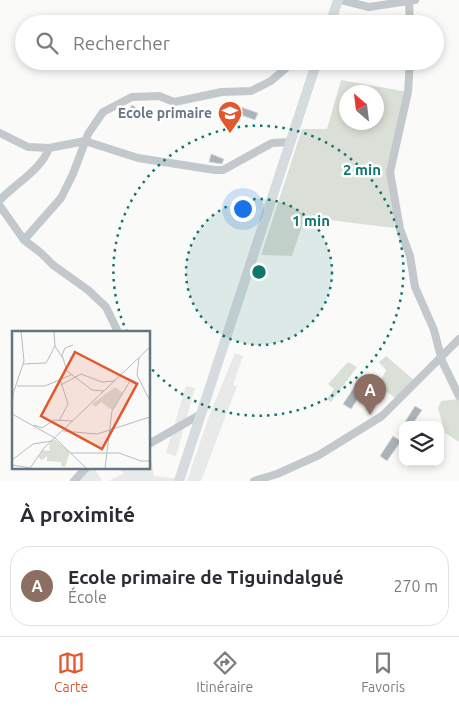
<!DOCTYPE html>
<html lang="fr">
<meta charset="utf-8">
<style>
:root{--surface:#fff;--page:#f2f2f3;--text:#2b2b33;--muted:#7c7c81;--line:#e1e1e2;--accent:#e4572e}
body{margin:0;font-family:Ubuntu,sans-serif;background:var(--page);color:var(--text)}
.controls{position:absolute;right:15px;bottom:15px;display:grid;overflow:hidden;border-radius:10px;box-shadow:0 2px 8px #0003}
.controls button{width:45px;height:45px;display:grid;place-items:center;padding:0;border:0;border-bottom:1px solid var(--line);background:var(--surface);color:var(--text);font:25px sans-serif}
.compass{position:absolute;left:339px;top:85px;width:45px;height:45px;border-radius:50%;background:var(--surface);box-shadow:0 2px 8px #0003;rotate:332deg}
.you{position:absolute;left:242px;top:208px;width:18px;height:18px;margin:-12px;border:4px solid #fff;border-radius:50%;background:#1a73e8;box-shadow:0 0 0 8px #1a73e833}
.badge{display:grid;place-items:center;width:32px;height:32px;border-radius:50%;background:var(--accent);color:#fff;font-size:16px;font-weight:700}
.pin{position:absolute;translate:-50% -41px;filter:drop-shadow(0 1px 2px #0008)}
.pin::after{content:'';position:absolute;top:26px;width:18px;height:15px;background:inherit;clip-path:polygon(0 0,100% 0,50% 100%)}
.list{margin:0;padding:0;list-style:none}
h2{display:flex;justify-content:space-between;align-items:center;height:65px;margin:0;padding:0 20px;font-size:21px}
h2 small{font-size:16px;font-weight:400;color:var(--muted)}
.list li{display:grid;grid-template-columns:32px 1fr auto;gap:15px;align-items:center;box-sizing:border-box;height:80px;margin:0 10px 10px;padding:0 10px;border:1px solid var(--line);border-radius:20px}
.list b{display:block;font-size:19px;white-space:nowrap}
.list p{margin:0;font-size:16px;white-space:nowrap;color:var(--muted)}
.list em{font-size:16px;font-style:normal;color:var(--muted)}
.icon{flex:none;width:28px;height:28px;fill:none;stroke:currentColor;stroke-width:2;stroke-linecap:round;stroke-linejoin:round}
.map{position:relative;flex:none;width:459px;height:481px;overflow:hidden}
.search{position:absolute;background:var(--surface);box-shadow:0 2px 8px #0003;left:15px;right:15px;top:15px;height:55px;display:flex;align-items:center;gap:12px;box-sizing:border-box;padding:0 18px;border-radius:28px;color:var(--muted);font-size:19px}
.sheet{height:155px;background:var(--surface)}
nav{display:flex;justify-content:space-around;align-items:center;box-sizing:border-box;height:70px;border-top:1px solid var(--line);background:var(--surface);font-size:14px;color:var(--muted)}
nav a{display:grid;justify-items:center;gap:2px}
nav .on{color:var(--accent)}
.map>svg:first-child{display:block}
</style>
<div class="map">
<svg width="459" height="481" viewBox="0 0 459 481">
<rect width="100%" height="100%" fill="#fafaf8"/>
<path fill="#e8e9e9" d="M235 353 243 356 233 385 237 386 201 481H187L208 419Z
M186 386 195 388 176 456 166 453Z
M149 445 154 476 180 479 179 481H108L123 474 120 467H149Z
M87 467H94L102 481H74Z"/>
<path fill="#dadfd7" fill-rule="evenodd" d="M341 80 408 92 390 172 397 204 394 228 305 217 292 256 261 255 302 129H327ZM346 92H376V122H346Z
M386 356 415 381 397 399 378 386 386 370 379 362Z
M348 362 357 367 331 402 327 399 334 389 328 384Z
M459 399V442L445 433 438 408 441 401Z"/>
<path fill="#aab3b9" stroke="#dcdcda" d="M227 102 258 113 255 120 224 109Z
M132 105 138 109 129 119 124 115Z
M211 154 224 159 222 164 209 162Z
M359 380 367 385 351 409 343 404Z
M415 406 422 410 412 425H403Z
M393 436 401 441 387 461 380 456Z"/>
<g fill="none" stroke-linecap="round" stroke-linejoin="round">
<path stroke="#c3c8cc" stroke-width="8" d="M341 0 369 7 415 0
M409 2 410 24
M410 61 408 92 390 172 400 229 410 256 415 287 434 330 442 361 459 396
M0 133 28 147 49 148 85 141 138 158 215 170H223L272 143 289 142
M0 200C15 184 42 169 49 148
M0 206 24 240 41 253 53 265 88 290 106 307 118 332
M24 240 61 198 73 174 88 134 103 112 132 97 159 96 174 102 222 92 251 91 271 81 294 61
M149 444 201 414
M74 481 87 467
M254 481 277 474 319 455 382 416 459 339"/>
<path stroke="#d6dbdf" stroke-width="10" d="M330 24 338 0
M179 481 317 61"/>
</g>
<circle cx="259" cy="272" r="73" fill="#0f766e" fill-opacity=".12"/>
<g fill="none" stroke="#0f766e" stroke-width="2.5" stroke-dasharray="2.5 5">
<circle cx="259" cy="272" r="73"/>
<path d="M127 332A145 145 0 1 1 150 367"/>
</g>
<defs>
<symbol id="school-pin" viewBox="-11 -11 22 30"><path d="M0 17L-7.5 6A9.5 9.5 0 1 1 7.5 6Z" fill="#e4572e" stroke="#fff"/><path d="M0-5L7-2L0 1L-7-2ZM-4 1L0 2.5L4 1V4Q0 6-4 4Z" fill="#fff"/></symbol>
</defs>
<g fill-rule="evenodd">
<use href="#school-pin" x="216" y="99" width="28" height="38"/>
</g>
<g text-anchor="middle" stroke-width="5" stroke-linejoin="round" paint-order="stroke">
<g font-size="14" font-weight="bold" fill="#657683" stroke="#fff" text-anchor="end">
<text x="212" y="118">Ecole primaire</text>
</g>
</g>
<g transform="translate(12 331)">
<rect width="138" height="138" fill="#fafaf8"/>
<path d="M103 56 111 62 100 79 89 71 84 76 80 73ZM42 108 58 121 53 136 49 135V131L35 130V125L30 129 26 126 31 119 38 120 37 114Z" fill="#dadfd7"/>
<path fill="none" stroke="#b5bdc2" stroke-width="1" d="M42 0 43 15 50 26M61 14 53 17 50 24 55 40 80 59 92 60M127 27 125 44 138 70M11 33 34 32 43 15M108 44 127 52M49 54 69 43 90 51 103 50M5 55H33L59 44M0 83 43 107 74 137M0 84 1 63 12 30 9 0M47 90 56 73 48 48M22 94 30 97 42 89 61 90M51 100 85 103 138 86M59 122H107L129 130H138M0 129 21 113 40 110M0 134 19 137M18 137 32 117 138 16M93 137 100 80 118 50"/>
<path fill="#e4572e" fill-opacity="0.15" stroke="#e4572e" stroke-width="2.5" d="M63 21 125 53 90 118 29 85Z"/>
<rect width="138" height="138" fill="none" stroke="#657683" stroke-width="2.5"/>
</g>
<circle cx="259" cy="272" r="8" fill="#0f766e" stroke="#fff" stroke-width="2.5"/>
<g font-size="15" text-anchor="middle" font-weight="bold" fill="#0f766e" stroke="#fff" stroke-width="5" stroke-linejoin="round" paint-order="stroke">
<text x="362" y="175">2 min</text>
<text x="311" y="226">1 min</text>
</g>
</svg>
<div class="controls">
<button><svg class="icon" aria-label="layers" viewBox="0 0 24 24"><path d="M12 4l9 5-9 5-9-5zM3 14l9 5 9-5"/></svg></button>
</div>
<svg class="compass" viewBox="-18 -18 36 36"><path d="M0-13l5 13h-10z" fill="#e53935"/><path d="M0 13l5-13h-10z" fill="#7c7c81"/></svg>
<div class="you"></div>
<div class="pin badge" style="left:370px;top:415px;background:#8d6e63">A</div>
<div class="search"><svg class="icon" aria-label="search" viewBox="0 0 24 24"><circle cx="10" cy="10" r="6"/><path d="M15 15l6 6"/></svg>Rechercher</div>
</div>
<section class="sheet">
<h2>À proximité<small></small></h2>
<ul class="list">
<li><span class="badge" style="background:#8d6e63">A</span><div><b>Ecole primaire de Tiguindalgué</b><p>École</p></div><em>270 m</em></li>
</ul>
</section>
<nav>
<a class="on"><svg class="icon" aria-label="map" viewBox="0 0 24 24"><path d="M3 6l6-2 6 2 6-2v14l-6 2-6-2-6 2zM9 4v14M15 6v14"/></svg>Carte</a>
<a><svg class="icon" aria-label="directions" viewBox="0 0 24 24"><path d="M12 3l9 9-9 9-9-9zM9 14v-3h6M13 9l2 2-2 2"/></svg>Itinéraire</a>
<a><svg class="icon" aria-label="saved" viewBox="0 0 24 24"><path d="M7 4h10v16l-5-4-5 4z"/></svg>Favoris</a>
</nav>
